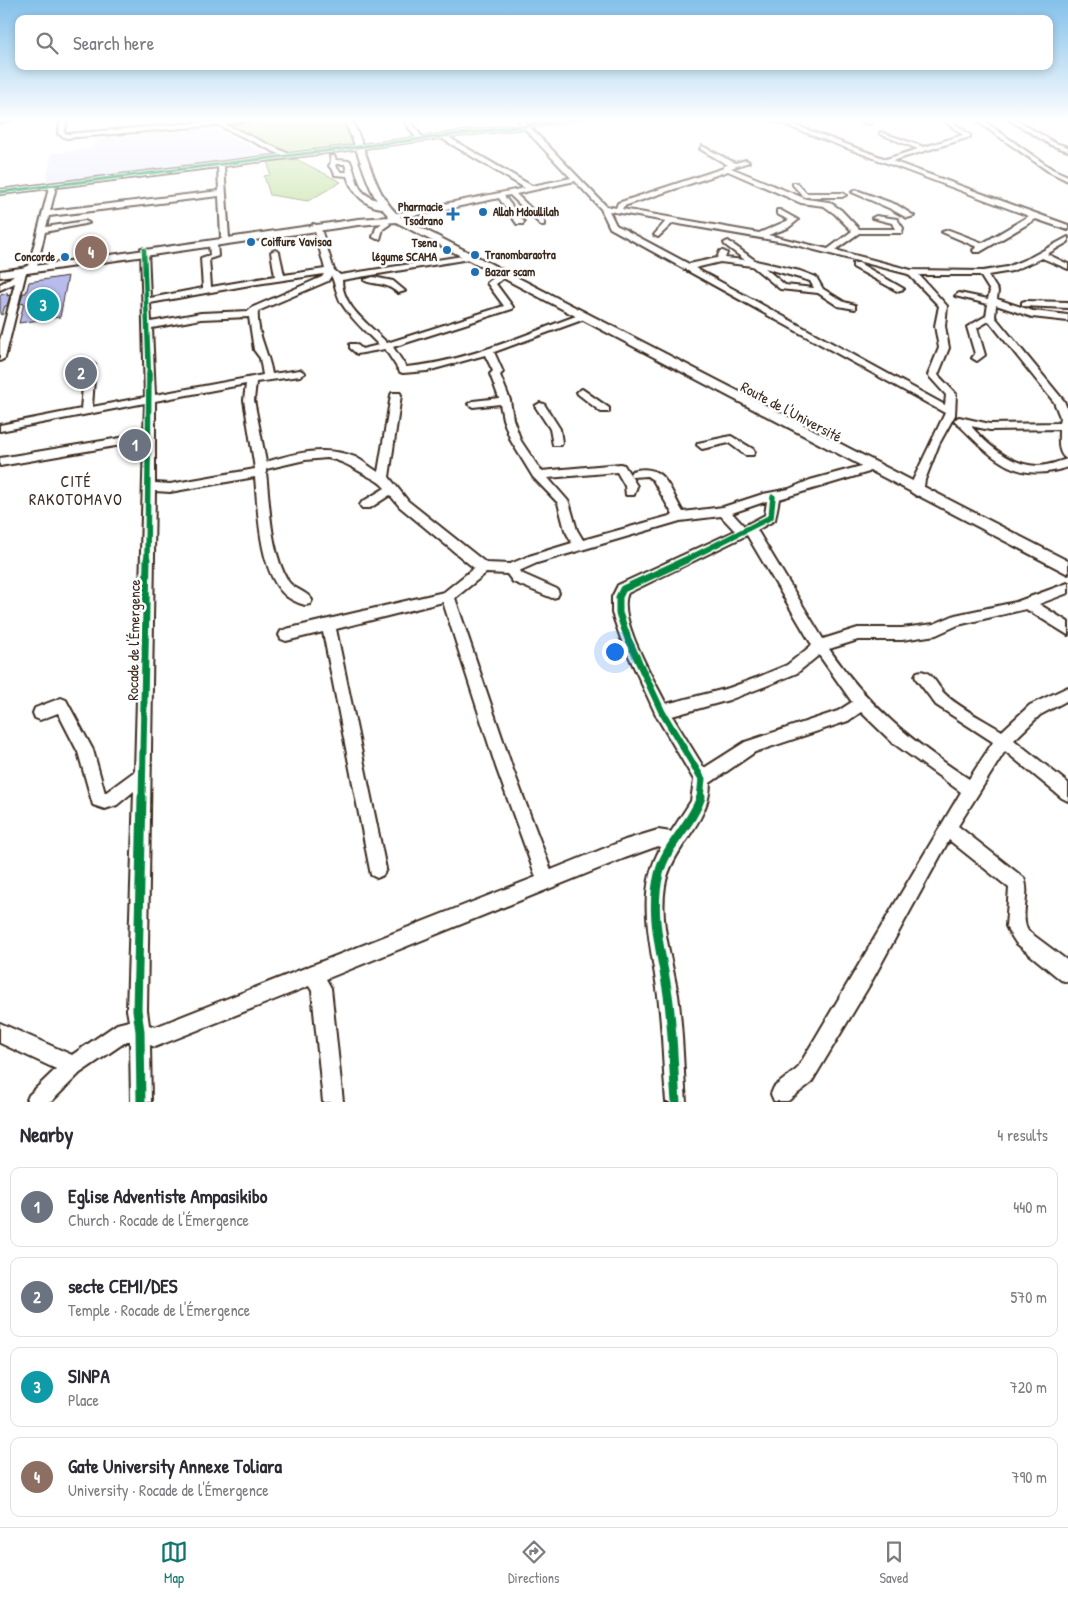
<!DOCTYPE html>
<meta charset="utf-8">
<style>
:root{--surface:#fff;--page:#f2f2f3;--text:#2b2b33;--muted:#7c7c81;--line:#e1e1e2;--accent:#0f766e}
body{margin:0;font-family:"Patrick Hand",sans-serif;background:var(--page);color:var(--text)}
.you{position:absolute;left:614px;top:651px;width:18px;height:18px;margin:-12px;border:4px solid #fff;border-radius:50%;background:#1a73e8;box-shadow:0 0 0 8px #1a73e833}
.badge{display:grid;place-items:center;width:32px;height:32px;border-radius:50%;background:var(--accent);color:#fff;font-size:16px;font-weight:700}
.pin{position:absolute;translate:-50% -50%;border:2px solid #fff;box-shadow:0 1px 5px #0006}
.list{margin:0;padding:0;list-style:none}
h2{display:flex;justify-content:space-between;align-items:center;height:65px;margin:0;padding:0 20px;font-size:21px}
h2 small{font-size:16px;font-weight:400;color:var(--muted)}
.list li{display:grid;grid-template-columns:32px 1fr auto;gap:15px;align-items:center;box-sizing:border-box;height:80px;margin:0 10px 10px;padding:0 10px;border:1px solid var(--line);border-radius:10px}
.list b{display:block;font-size:19px;white-space:nowrap}
.list p{margin:0;font-size:16px;white-space:nowrap;color:var(--muted)}
.list em{font-size:16px;font-style:normal;color:var(--muted)}
.icon{flex:none;width:28px;height:28px;fill:none;stroke:currentColor;stroke-width:2;stroke-linecap:round;stroke-linejoin:round}
.map{position:relative;flex:none;width:1068px;height:1102px;overflow:hidden}
.search{position:absolute;background:var(--surface);box-shadow:0 2px 8px #0003;left:15px;right:15px;top:15px;height:55px;display:flex;align-items:center;gap:12px;box-sizing:border-box;padding:0 18px;border-radius:10px;color:var(--muted);font-size:19px}
.sheet{height:425px;background:var(--surface)}
nav{display:flex;justify-content:space-around;align-items:center;box-sizing:border-box;height:70px;border-top:1px solid var(--line);background:var(--surface);font-size:14px;color:var(--muted)}
nav a{display:grid;justify-items:center;gap:2px}
nav .on{color:var(--accent)}
.map>svg:first-child{display:block}
</style>
<div class="map">
<svg width="1068" height="1102" viewBox="0 0 1068 1102">
<rect width="100%" height="100%" fill="#fff"/>
<filter id="ink" filterUnits="userSpaceOnUse"><feTurbulence type="fractalNoise" baseFrequency=".02" numOctaves="2"/><feDisplacementMap in="SourceGraphic" scale="10" xChannelSelector="R" yChannelSelector="G"/><feConvolveMatrix kernelMatrix="1 2 1 2 8 2 1 2 1" color-interpolation-filters="sRGB"/></filter>
<g filter="url(#ink)">
<path fill="#e9ebfa" d="M210 128 269 154 270 158 45 185 52 153 93 148 95 137 122 135V137Z"/>
<path fill="#bdde98" stroke="#7c845b" d="M279 119H342L355 143 348 147 287 155 231 127 234 124Z
M296 159 341 182 308 201 270 195 264 176 270 175 268 162Z"/>
<path fill="#b7bced" stroke="#3b2a1e" d="M68 276 60 317 19 323 24 303 20 304 23 293H26L29 282Z
M8 293 7 296 10 295 7 306H5L2 315 0 314V295Z"/>
<g fill="none" stroke-linecap="round" stroke-linejoin="round">
<defs>
<path id="minor" d="M0 119H17L0 123Z
M61 119H67L64 133 67 134 241 119H265L224 124 289 154 416 138 403 119H409L422 137 521 125 519 122 522 120 527 124 583 119 530 127 606 206 616 208 618 203 724 168V166L728 165 700 149 702 146 735 163 746 160 749 162 731 168 806 199 829 202 841 210 859 229H895L892 223 872 218 876 216 897 219 903 228 902 233H859L835 250 911 270 983 271 1007 267 1031 257 1068 237V242L1047 254 1068 264V269L1042 258 1012 271 988 275 998 291 997 299 1033 311 1068 315V321L1032 317 996 305 995 317 1064 401 1068 411V467C1013 486 989 454 954 420L959 417 990 424 1059 423 1060 417 1054 402 989 321 977 328 985 355 977 361 972 358 975 354 967 327 986 316 988 304 955 296 959 293 988 299 990 291 980 275H919L947 306 945 326 949 348 938 375 956 394 955 415 939 444 925 480 923 492 917 496 911 492 913 480 945 413 610 228 601 209 575 181 516 194 544 221V225H541L510 195 504 196 524 222 523 224H517L499 198 417 215 389 217 388 215 525 188 441 138 224 166 229 238 225 240 221 238 219 196 49 216 46 227 85 221 89 223 45 232 37 266 26 272 5 358 0 361V340L15 283 0 290V284C13 278 17 270 29 265L49 188 0 194V190L281 155 218 125 66 138 58 134ZM524 128 571 178 532 186 448 137ZM218 167 219 191 50 211 56 187ZM728 171 801 203 824 206 835 214 852 231 828 249 768 235 788 228 798 220 780 210H777V214L789 220 759 233 622 209 624 206ZM609 211 666 221 654 235 658 237 673 223 784 242 908 274 939 306 935 326 939 348 928 375 946 395 945 405 695 268 720 262 752 266 780 289 818 293 838 306 855 309V305L844 302 823 289 816 277 800 271 756 261 728 241 724 243 725 245 745 260 725 258 727 253 723 251H720L717 258 689 264 616 225ZM765 268 810 281 814 288 785 285ZM971 426 990 430 1059 429C1059 440 1057 454 1067 459 1057 462 1048 466 1037 466 1011 465 987 445 971 426Z
M769 119H778L886 159 918 149 880 134V132L924 147 963 135 942 119H949L970 135V137L892 161 1068 225V230L1036 219 980 252H974L973 250 977 247 942 232 949 230 983 243 1029 216Z
M844 119H852L853 120 850 122Z
M858 119H866L872 123 867 124Z
M974 119H981L1052 169 1068 176V181L1048 171Z
M1008 119H1015L1055 143 1068 147V151L1051 145Z
M330 156H334L336 160 350 161C361 188 354 192 386 204V208C367 209 352 193 347 176L335 175 334 172 329 166 331 162ZM336 164H345L347 172H341L335 166Z
M793 183H797L806 193H842L846 195 842 197H804L793 185Z
M856 190 897 205 914 216 907 218 891 209 854 193 852 192Z
M380 218H386L390 224 383 229 380 239H377L373 237 376 228 382 223Z
M313 224 320 226 334 270 340 275 469 255 473 257 469 259 342 280C342 307 370 325 387 343L504 306 487 283 500 273 507 275 496 284 513 307 512 309 393 347 406 367C465 362 521 336 576 316H582V320L494 352 503 372 500 375 510 400 513 419 521 441 541 471 620 464 624 465 637 486 634 495H626L625 486 617 472 548 478 569 502 577 530 583 540 673 515 653 480 647 476 632 477 630 474 632 471C665 462 669 489 683 512L723 507 763 494 789 489 810 480 865 465 869 466 871 469 869 472 779 499 775 520 757 530 823 639 858 628H902L934 624 955 615 1016 602 1068 583V593L1039 604 1068 622V635L1026 609 958 625 936 635 902 640H858L829 649C869 707 911 741 969 779L993 742 936 705 917 680 915 676 917 672C930 667 937 686 945 694 958 707 986 721 1002 731L1030 705 1068 687V700L1040 715 1014 740 1068 783V801L1062 798 1005 751 958 826 1024 878C1031 895 1019 915 1028 931L1068 961V982L1061 980 1016 943 1009 932 1006 926 1009 888 949 840 869 986 811 1083 788 1101H774L771 1094 774 1087 797 1069 961 792 893 743 861 712 848 721 755 752 710 783C710 823 671 848 665 886 659 923 672 959 678 995 683 1031 683 1067 686 1102H666C663 1067 663 1031 658 996 652 945 634 894 661 847L658 846 625 858 326 979 331 988 343 1102H323L312 991 309 986 155 1047 150 1045 151 1102H131L130 1041H127L80 1073 51 1102H26L29 1095 56 1069 0 1043V1023L72 1055 117 1024 129 1021 127 1010 134 791 117 805 105 809 93 805 78 752 58 713 40 720 35 718 33 713 35 708 61 698 66 700 93 750 105 793 135 771 144 441 0 466V458L144 434 145 403 0 431V425L81 409 85 365 90 362 95 365 92 407 145 397 141 248 148 250 150 298 203 288 201 258 210 255 209 244 213 242 217 244 218 256 209 259 211 287 275 276 271 252 275 250 279 252 284 275 325 269ZM324 274 322 277 251 308 249 311 201 313 151 322 150 303 250 285ZM331 276C334 279 337 297 342 304 352 320 366 332 379 345L362 349 356 344H350V348L357 354 385 349 400 372 403 373 427 371 485 355 493 371 490 374 499 398 473 401 468 404 473 407 500 404 503 419 511 441 533 477 558 503 565 530 572 543 529 556 510 564 486 563 408 501 389 477 401 395 400 393H392L391 395 378 472C370 467 363 461 355 457 326 445 294 453 266 462L254 400 256 382 300 376 305 373 300 370 272 374C269 353 256 334 258 311L328 281ZM249 317 254 350 260 358 263 375 155 395 152 328 201 319ZM246 384 244 400 255 469 170 484 155 483V401ZM327 458C344 461 353 468 368 476 375 480 379 481 385 488L362 502 360 505 362 508H370L390 495 400 507 474 568 444 592 286 629 281 631 279 635 281 639 286 641 323 632 371 875 377 878 383 875 386 869 336 629 443 602 496 767 536 877 155 1027 149 1025 147 1010 155 491 170 492 255 477C258 509 259 567 282 592 287 598 297 603 305 605L310 604 312 600C307 591 294 590 288 581 270 550 270 507 266 472V469L305 460ZM767 501 765 515 744 526 732 513ZM721 516 735 531 618 585 612 597V613L621 639 657 717 694 780 691 801 671 832 658 830 625 840 551 870 512 767 455 598 486 573 507 574 513 582 552 598 557 597 559 593 557 589 523 574 519 571 537 563 680 521ZM747 535 812 645 787 665 756 678 729 688 666 704C655 681 616 617 628 593ZM819 655 852 702 838 711 745 742 704 768 672 716 729 700 766 686 797 673Z
M853 263H859L904 289 897 291 853 267Z
M373 277 393 281 405 291 398 293C383 280 373 286 364 280Z
M1025 301 1068 302V308L1022 306V302Z
M582 389 609 408V412H601L578 394 577 392Z
M540 403 544 404 560 429 562 443 561 445H553L550 429 535 406Z
M731 436 753 449 755 452 753 455H745L729 443 702 449 697 445 698 443Z"/>
<path id="major" d="M343 119H351C369 151 372 195 402 218L1068 561V574L396 222 358 225 0 277V271L358 219 390 217C366 196 360 148 343 119Z"/>
</defs>
<use href="#minor" stroke="#3b2a1e" stroke-width="4"/>
<use href="#major" stroke="#3b2a1e" stroke-width="4"/>
<use href="#minor" fill="#fff" fill-rule="evenodd"/>
<use href="#major" fill="#fff" fill-rule="evenodd"/>
<defs>
<path id="cycleway-far4" d="M0 192 580 119"/>
<path id="cycleway-far3" d="M144 250 149 376"/>
<path id="cycleway-far2" d="M147 560 149 374
M686 560 771 517 773 497"/>
<path id="cycleway-far1" d="M688 559 623 589 619 597V613L628 639 662 712 702 779 700 798
M142 798 147 559"/>
<path id="cycleway" d="M141 1102 140 1031 137 1010 142 797
M676 1102C673 1066 673 1030 668 995 662 954 649 915 659 874 666 844 692 825 701 797"/>
</defs>
<use href="#cycleway-far4" stroke="#fff" stroke-width="5"/>
<use href="#cycleway-far3" stroke="#fff" stroke-width="6"/>
<use href="#cycleway-far2" stroke="#fff" stroke-width="8"/>
<use href="#cycleway-far1" stroke="#fff" stroke-width="10"/>
<use href="#cycleway" stroke="#fff" stroke-width="12"/>
<use href="#cycleway-far4" stroke="#00873e" stroke-width="3"/>
<use href="#cycleway-far3" stroke="#00873e" stroke-width="4.5"/>
<use href="#cycleway-far2" stroke="#00873e" stroke-width="5.5"/>
<use href="#cycleway-far1" stroke="#00873e" stroke-width="7"/>
<use href="#cycleway" stroke="#00873e" stroke-width="9"/>
</g>
</g>
<linearGradient id="sky" x2="0" y2="1"><stop stop-color="#83c0ea"/><stop offset="0.44" stop-color="#fff"/><stop offset="1" stop-color="#fff" stop-opacity="0"/></linearGradient>
<rect width="1068" height="273" fill="url(#sky)"/>
<g fill="#1f6fb2" stroke="#fff" stroke-width="2">
<circle cx="483" cy="212" r="5"/>
<path d="M450.5 206.5h5v5h5v5h-5v5h-5v-5h-5v-5h5z"/>
<circle cx="251" cy="242" r="5"/>
<circle cx="447" cy="250" r="5"/>
<circle cx="475" cy="255" r="5"/>
<circle cx="65" cy="257" r="5"/>
<circle cx="475" cy="272" r="5"/>
</g>
<g text-anchor="middle" stroke-width="5" stroke-linejoin="round" paint-order="stroke">
<g font-size="12" font-weight="bold" fill="#3b2a1e" stroke="#fff" text-anchor="start">
<text x="443" y="211" text-anchor="end">Pharmacie<tspan x="443" dy="14">Tsodrano</tspan></text>
<text x="493" y="216">Allah Mdoullilah</text>
<text x="261" y="246">Coiffure Vavisoa</text>
<text x="437" y="247" text-anchor="end">Tsena<tspan x="437" dy="14">légume SCAMA</tspan></text>
<text x="485" y="259">Tranombaraotra</text>
<text x="55" y="261" text-anchor="end">Concorde</text>
<text x="485" y="276">Bazar scam</text>
</g>
<g font-size="15" fill="#3b2a1e" stroke="#fff">
<text transform="translate(791 412) rotate(28)" y="5">Route de l'Université</text>
<text transform="translate(134 640) rotate(-89)" y="5">Rocade de l'Émergence</text>
</g>
<g font-size="16" letter-spacing="1" fill="#3b2a1e" stroke="#fff">
<text x="76" y="487">CITÉ<tspan x="76" dy="18">RAKOTOMAVO</tspan></text>
</g>
</g>
</svg>
<div class="you"></div>
<div class="pin badge" style="left:135px;top:445px;background:#6b7280">1</div>
<div class="pin badge" style="left:81px;top:373px;background:#6b7280">2</div>
<div class="pin badge" style="left:43px;top:305px;background:#0f9aa8">3</div>
<div class="pin badge" style="left:91px;top:252px;background:#8d6e63">4</div>
<div class="search"><svg class="icon" aria-label="search" viewBox="0 0 24 24"><circle cx="10" cy="10" r="6"/><path d="M15 15l6 6"/></svg>Search here</div>
</div>
<section class="sheet">
<h2>Nearby<small>4 results</small></h2>
<ul class="list">
<li><span class="badge" style="background:#6b7280">1</span><div><b>Eglise Adventiste Ampasikibo</b><p>Church · Rocade de l'Émergence</p></div><em>440 m</em></li>
<li><span class="badge" style="background:#6b7280">2</span><div><b>secte CEMI/DES</b><p>Temple · Rocade de l'Émergence</p></div><em>570 m</em></li>
<li><span class="badge" style="background:#0f9aa8">3</span><div><b>SINPA</b><p>Place</p></div><em>720 m</em></li>
<li><span class="badge" style="background:#8d6e63">4</span><div><b>Gate University Annexe Toliara</b><p>University · Rocade de l'Émergence</p></div><em>790 m</em></li>
</ul>
</section>
<nav>
<a class="on"><svg class="icon" aria-label="map" viewBox="0 0 24 24"><path d="M3 6l6-2 6 2 6-2v14l-6 2-6-2-6 2zM9 4v14M15 6v14"/></svg>Map</a>
<a><svg class="icon" aria-label="directions" viewBox="0 0 24 24"><path d="M12 3l9 9-9 9-9-9zM9 14v-3h6M13 9l2 2-2 2"/></svg>Directions</a>
<a><svg class="icon" aria-label="saved" viewBox="0 0 24 24"><path d="M7 4h10v16l-5-4-5 4z"/></svg>Saved</a>
</nav>
